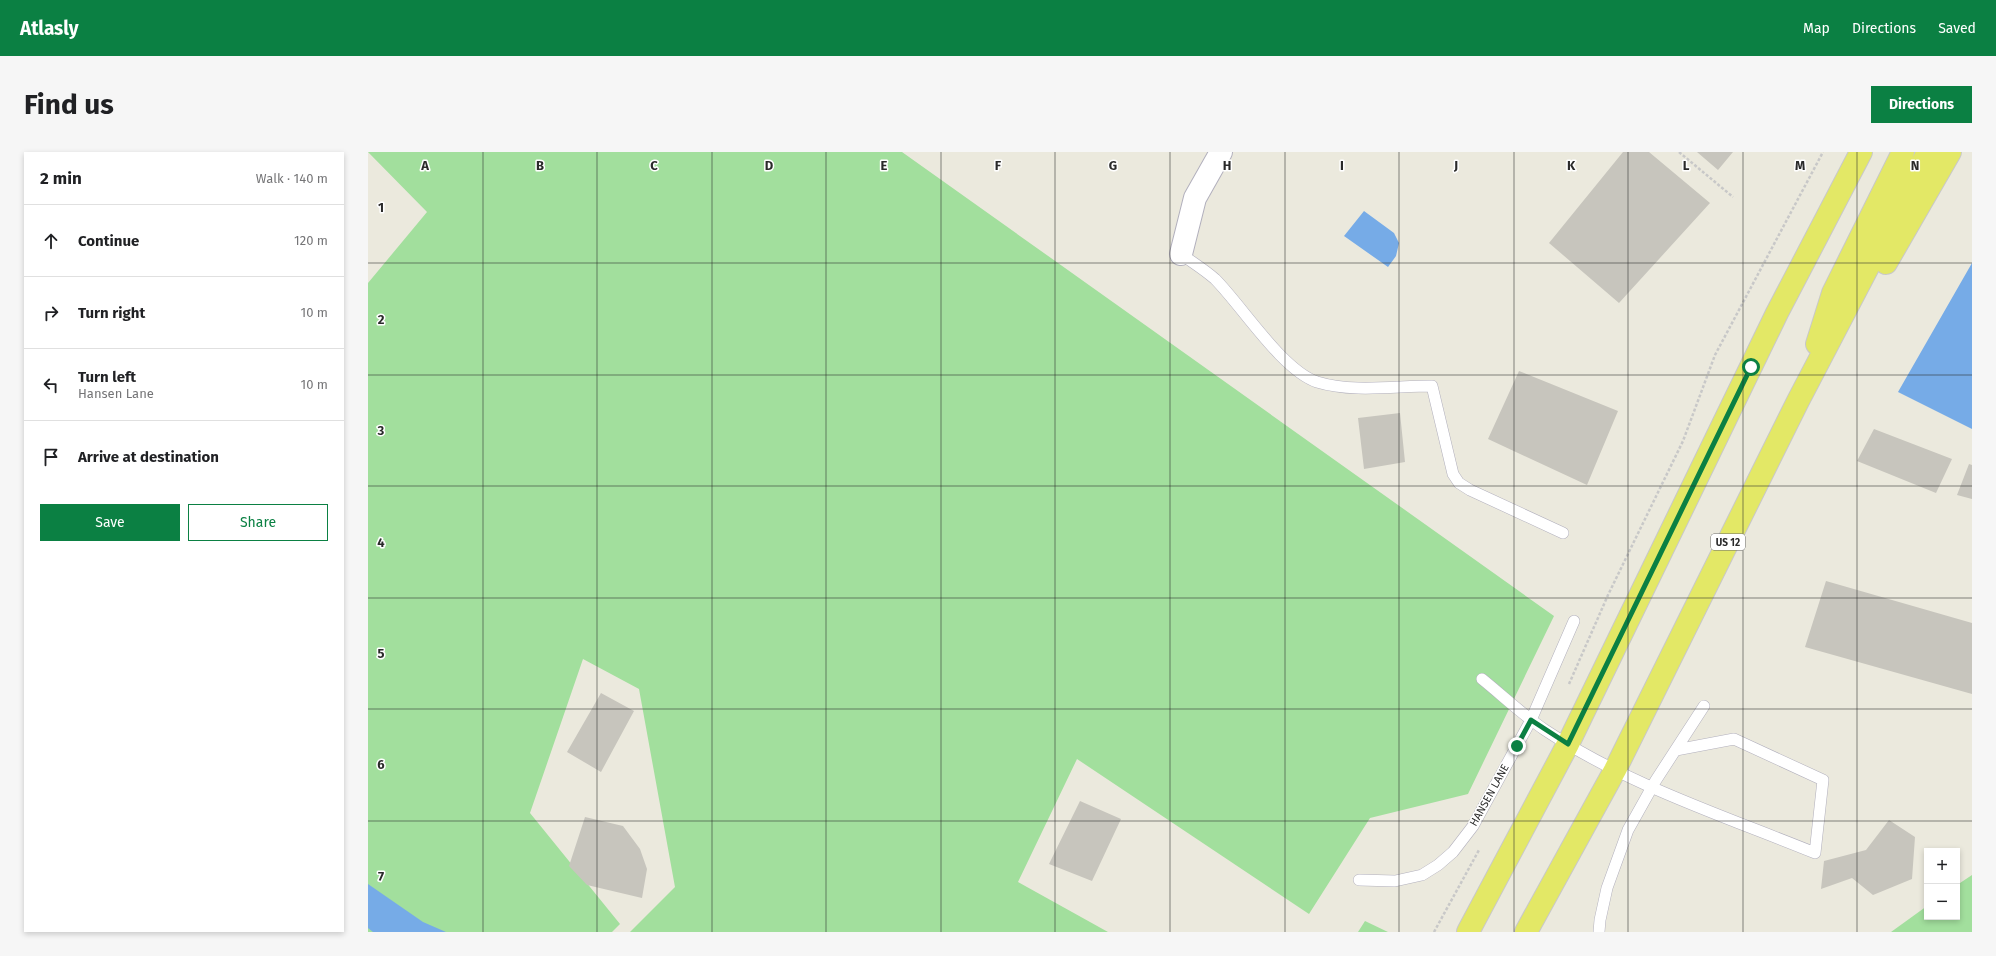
<!DOCTYPE html>
<meta charset="utf-8">
<style>
:root{--surface:#fff;--page:#f6f6f6;--text:#202124;--muted:#757577;--line:#e0e0e0;--accent:#0b8043}
body{margin:0;font-family:"Fira Sans",sans-serif;background:var(--page);color:var(--text)}
.controls{position:absolute;right:12px;bottom:12px;display:grid;overflow:hidden;border-radius:0px;box-shadow:0 2px 6px #0003}
.controls button{width:36px;height:36px;display:grid;place-items:center;padding:0;border:0;border-bottom:1px solid var(--line);background:var(--surface);color:var(--text);font:20px sans-serif}
.stop{position:absolute;width:12px;height:12px;margin:-9px;border:3px solid #0b8043;border-radius:50%;background:#fff}
.stop.end{background:#0b8043;border-color:#fff;box-shadow:0 1px 4px #0008}
.list{margin:0;padding:0;list-style:none}
h2{display:flex;justify-content:space-between;align-items:center;height:52px;margin:0;padding:0 16px;font-size:17px}
h2 small{font-size:13px;font-weight:400;color:var(--muted)}
.list li{display:grid;grid-template-columns:26px 1fr auto;gap:12px;align-items:center;box-sizing:border-box;height:72px;padding:0 16px;border-top:1px solid var(--line)}
.list b{display:block;font-size:15px;white-space:nowrap}
.list p{margin:0;font-size:13px;white-space:nowrap;color:var(--muted)}
.list em{font-size:13px;font-style:normal;color:var(--muted)}
.actions{display:flex;gap:8px;padding:12px 16px}
.actions a{flex:1;padding:9px 0;border:1px solid var(--accent);border-radius:0px;text-align:center;font-size:14px;color:var(--accent)}
.actions .main{background:var(--accent);color:#fff}
.icon{flex:none;width:22px;height:22px;fill:none;stroke:currentColor;stroke-width:2;stroke-linecap:round;stroke-linejoin:round}
.map{position:relative;flex:none;width:1604px;height:780px;overflow:hidden;border-radius:0px}
header{display:flex;align-items:center;gap:24px;box-sizing:border-box;height:56px;padding:0 20px;background:var(--accent);color:#fff}
header strong{font-size:19px}
nav{display:flex;gap:22px;margin-inline-start:auto;font-size:14px}
.intro{display:flex;align-items:center;justify-content:space-between;box-sizing:border-box;height:96px;padding:0 24px}
h1{margin:0;font-size:28px}
.button{padding:10px 18px;border-radius:0px;background:var(--accent);color:#fff;font-size:14px;font-weight:700}
main{display:flex;gap:24px;padding:0 24px}
aside{flex:1;background:var(--surface);border-radius:0px;box-shadow:0 2px 6px #0003}
.map>svg:first-child{display:block}
</style>
<header>
<strong>Atlasly</strong>
<nav><a>Map</a><a>Directions</a><a>Saved</a></nav>
</header>
<div class="intro"><h1>Find us</h1><a class="button">Directions</a></div>
<main>
<aside>
<h2>2 min<small>Walk · 140 m</small></h2>
<ul class="list">
<li><svg class="icon" aria-label="ahead" viewBox="0 0 24 24"><path d="M12 20V5M6 11l6-6 6 6"/></svg><div><b>Continue</b></div><em>120 m</em></li>
<li><svg class="icon" aria-label="right" viewBox="0 0 24 24"><path d="M7 20v-9h11M14 6l5 5-5 5"/></svg><div><b>Turn right</b></div><em>10 m</em></li>
<li><svg class="icon" aria-label="left" viewBox="0 0 24 24"><path d="M17 20v-9H6M10 6l-5 5 5 5"/></svg><div><b>Turn left</b><p>Hansen Lane</p></div><em>10 m</em></li>
<li><svg class="icon" aria-label="arrive" viewBox="0 0 24 24"><path d="M6 21V4h12l-3 4 3 4H6"/></svg><div><b>Arrive at destination</b></div></li>
</ul>
<div class="actions"><a class="main">Save</a><a>Share</a></div>
</aside>
<div class="map">
<svg width="1604" height="780" viewBox="0 0 1604 780">
<rect width="100%" height="100%" fill="#ebe9dd"/>
<path fill="#a2df9d" d="M0 0H534L1186 464 1100 642 1002 666 941 762 709 607 650 730 740 780H262L307 735 271 537 215 507 162 661 252 772 244 780H0V131L59 60Z
M1604 723V780H1523L1559 754V765H1589V733Z
M997 769 1020 780H990Z"/>
<path fill="#76abe7" d="M996 59 1026 81 1031 91 1028 104 1020 115 976 84Z
M1604 111V277L1530 240Z
M0 732 55 770 78 780H5L0 776Z"/>
<path fill="#c7c5bd" d="M1255 0H1281L1342 51 1251 151 1181 91Z
M1329 0H1365L1350 18Z
M1151 219 1250 259 1219 333 1120 287Z
M1032 261 1037 310 996 317 990 266Z
M1506 277 1584 307 1568 341 1489 309Z
M1601 312 1604 313V347L1589 343Z
M1458 429 1604 471V542L1437 495Z
M233 541 266 559 233 620 199 600Z
M712 649 753 667 724 729 681 712Z
M217 665 255 674 272 697 279 717 274 746 219 733 201 714Z
M1521 668 1547 685 1544 727 1505 743 1484 726 1453 737 1456 709 1498 698Z"/>
<g fill="none" stroke-linecap="round" stroke-linejoin="round">
<defs>
<path id="service" d="M813 102C824 110 837 118 847 127 874 154 914 218 949 230 985 241 1027 234 1064 234L1085 322 1091 331 1102 338 1195 381
M1114 527C1135 544 1155 563 1177 578 1260 633 1356 664 1447 701L1455 628 1366 587 1308 598
M991 728 1027 729 1054 723 1070 713 1085 700 1105 674 1163 568 1206 469
M1231 780 1232 768 1239 736 1260 678 1288 628 1336 554"/>
<path id="minor" d="M813 102 827 46 853 0"/>
<path id="primary" d="M1518 111 1582 0
M1449 192 1465 141 1535 0
M1100 780 1200 592 1409 161 1493 0
M1158 780 1247 618 1430 249 1560 0"/>
</defs>
<use href="#service" stroke="#b2b0bd" stroke-width="12"/>
<use href="#minor" stroke="#b2b0bd" stroke-width="24"/>
<use href="#primary" stroke="#c8c8c8" stroke-width="24"/>
<path stroke="#c8c8c8" stroke-width="2.5" stroke-dasharray="3 2" stroke-linecap="butt" d="M1311 0 1365 45
M1201 532 1240 443 1315 289 1347 203 1455 0
M1066 780 1111 698"/>
<use href="#service" stroke="#fff" stroke-width="11"/>
<use href="#minor" stroke="#fff" stroke-width="22"/>
<use href="#primary" stroke="#e3e866" stroke-width="22"/>
</g>
<g fill="none" stroke-linecap="round" stroke-linejoin="round">
<path stroke="#0b8043" stroke-width="5" d="M1149 594 1163 568 1200 592 1383 215"/>
</g>
<path fill="none" stroke="#2a2a2a" stroke-width="1" stroke-opacity="0.55" d="M115 0V780M229 0V780M344 0V780M458 0V780M573 0V780M687 0V780M802 0V780M917 0V780M1031 0V780M1146 0V780M1260 0V780M1375 0V780M1489 0V780M0 111H1604M0 223H1604M0 334H1604M0 446H1604M0 557H1604M0 669H1604"/>
<g text-anchor="middle" stroke-width="3" stroke-linejoin="round" paint-order="stroke">
<rect fill="#fff" stroke="#6a6a6a" stroke-width="1" x="1343" y="382" width="34" height="16" rx="3"/>
<g font-size="10" font-weight="bold" fill="#2a2a2a">
<text x="1360" y="394">US 12</text>
</g>
<g font-size="11" fill="#2a2a2a" stroke="#fff">
<text transform="translate(1121 643) rotate(-61)" y="4">HANSEN LANE</text>
</g>
</g>
<g font-size="13" text-anchor="middle" font-weight="bold" fill="#2a2a2a" stroke="#fff" stroke-width="3" stroke-linejoin="round" paint-order="stroke">
<text x="57" y="18">A</text>
<text x="172" y="18">B</text>
<text x="286" y="18">C</text>
<text x="401" y="18">D</text>
<text x="516" y="18">E</text>
<text x="630" y="18">F</text>
<text x="745" y="18">G</text>
<text x="859" y="18">H</text>
<text x="974" y="18">I</text>
<text x="1088" y="18">J</text>
<text x="1203" y="18">K</text>
<text x="1318" y="18">L</text>
<text x="1432" y="18">M</text>
<text x="1547" y="18">N</text>
<text x="13" y="60">1</text>
<text x="13" y="172">2</text>
<text x="13" y="283">3</text>
<text x="13" y="395">4</text>
<text x="13" y="506">5</text>
<text x="13" y="617">6</text>
<text x="13" y="729">7</text>
</g>
</svg>
<div class="controls">
<button>+</button>
<button>−</button>
</div>
<div class="stop" style="left:1383px;top:215px"></div>
<div class="stop end" style="left:1149px;top:594px"></div>
</div>
</main>
